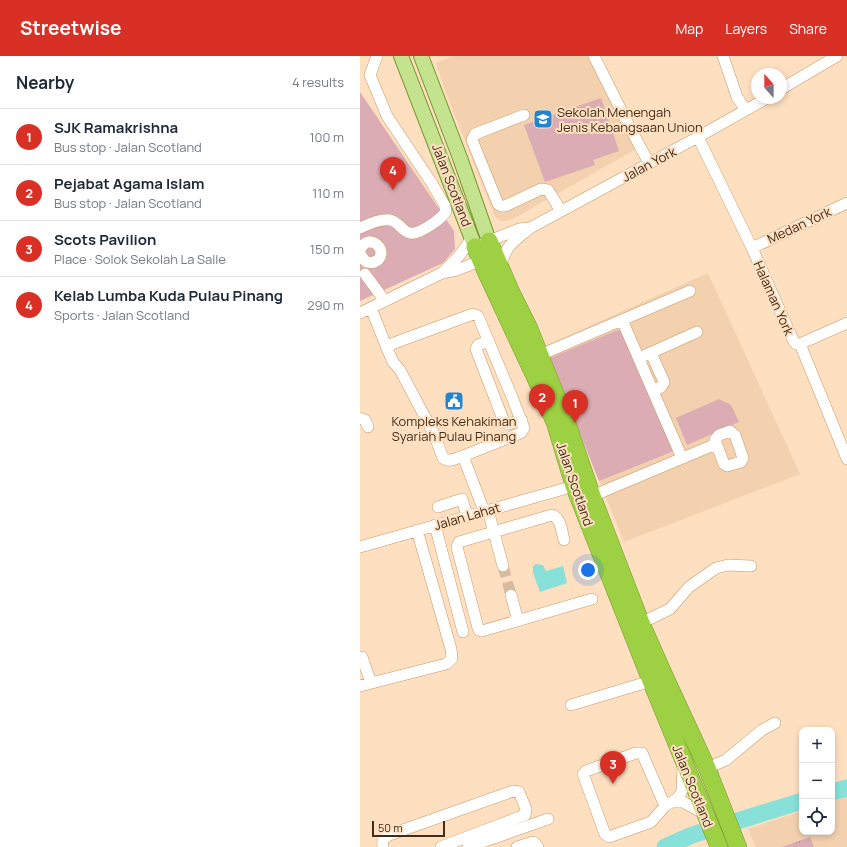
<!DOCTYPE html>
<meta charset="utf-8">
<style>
:root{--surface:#fff;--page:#f2f2f3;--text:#1f2937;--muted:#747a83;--line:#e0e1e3;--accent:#d93025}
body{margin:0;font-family:Manrope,sans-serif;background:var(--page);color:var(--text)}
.controls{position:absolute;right:12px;bottom:12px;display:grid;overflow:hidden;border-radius:8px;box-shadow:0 2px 6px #0003}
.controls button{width:36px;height:36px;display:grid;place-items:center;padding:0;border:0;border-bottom:1px solid var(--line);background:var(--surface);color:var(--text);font:20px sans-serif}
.compass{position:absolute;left:391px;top:12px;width:36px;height:36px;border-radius:50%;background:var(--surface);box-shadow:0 2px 6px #0003;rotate:339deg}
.scale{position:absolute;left:12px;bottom:10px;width:73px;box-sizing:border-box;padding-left:4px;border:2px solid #412d18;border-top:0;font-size:11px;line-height:14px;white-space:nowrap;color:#412d18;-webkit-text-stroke:3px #fedfc0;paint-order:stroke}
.you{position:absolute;left:228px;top:514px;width:14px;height:14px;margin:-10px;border:3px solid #fff;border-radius:50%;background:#1a73e8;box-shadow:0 0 0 6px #1a73e833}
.badge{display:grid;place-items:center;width:26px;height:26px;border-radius:50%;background:var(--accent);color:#fff;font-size:13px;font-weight:700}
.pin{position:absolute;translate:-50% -33px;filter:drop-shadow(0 1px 2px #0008)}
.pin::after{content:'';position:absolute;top:21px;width:14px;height:12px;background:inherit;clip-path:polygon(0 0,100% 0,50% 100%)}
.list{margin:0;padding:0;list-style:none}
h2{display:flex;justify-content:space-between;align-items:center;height:52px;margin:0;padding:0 16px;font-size:17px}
h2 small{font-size:13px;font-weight:400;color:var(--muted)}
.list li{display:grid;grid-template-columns:26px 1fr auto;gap:12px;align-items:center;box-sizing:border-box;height:56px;padding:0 16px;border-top:1px solid var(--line)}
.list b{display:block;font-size:15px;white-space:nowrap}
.list p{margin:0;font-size:13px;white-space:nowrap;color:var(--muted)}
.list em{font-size:13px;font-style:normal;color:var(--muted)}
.icon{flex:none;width:22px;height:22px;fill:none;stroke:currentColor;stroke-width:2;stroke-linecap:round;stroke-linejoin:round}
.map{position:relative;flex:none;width:487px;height:791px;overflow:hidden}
header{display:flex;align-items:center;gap:24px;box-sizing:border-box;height:56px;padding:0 20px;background:var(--accent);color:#fff}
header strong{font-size:19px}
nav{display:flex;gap:22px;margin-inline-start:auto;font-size:14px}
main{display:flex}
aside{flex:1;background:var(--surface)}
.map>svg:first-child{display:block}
</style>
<header>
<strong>Streetwise</strong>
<nav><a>Map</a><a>Layers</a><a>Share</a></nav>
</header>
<main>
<aside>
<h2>Nearby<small>4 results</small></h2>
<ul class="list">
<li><span class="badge">1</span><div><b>SJK Ramakrishna</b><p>Bus stop · Jalan Scotland</p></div><em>100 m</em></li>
<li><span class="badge">2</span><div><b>Pejabat Agama Islam</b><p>Bus stop · Jalan Scotland</p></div><em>110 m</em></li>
<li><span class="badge">3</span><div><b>Scots Pavilion</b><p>Place · Solok Sekolah La Salle</p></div><em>150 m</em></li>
<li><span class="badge">4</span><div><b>Kelab Lumba Kuda Pulau Pinang</b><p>Sports · Jalan Scotland</p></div><em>290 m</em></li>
</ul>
</aside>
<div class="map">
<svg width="487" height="791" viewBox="0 0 487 791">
<defs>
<pattern id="grass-tufts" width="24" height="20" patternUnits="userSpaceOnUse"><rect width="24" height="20" fill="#dcacb4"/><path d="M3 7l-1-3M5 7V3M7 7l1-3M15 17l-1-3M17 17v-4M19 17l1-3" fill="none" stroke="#b48c91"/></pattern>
</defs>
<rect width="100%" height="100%" fill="#fedfc0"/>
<path fill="#f3d0ae" d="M94 0H237L283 89 153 163 146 165H140L136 162 134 158 86 37 76 7Z
M348 217 440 418 264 486 185 290Z
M487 740V791H396L388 773 442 755V776H472V745Z"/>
<path fill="url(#grass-tufts)" d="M450 781 454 791H422Z"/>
<path fill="#dcacb4" d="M0 36 94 175 95 193 83 207 0 245Z
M241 42 259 95 233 104 235 109 185 126 164 69Z
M260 273 314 395 239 425 190 302Z
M359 343 371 349 379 366 327 389 316 362Z"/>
<path fill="#87e1d8" d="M176 508 183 509 186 515 203 510 207 527 180 536 173 517V510Z"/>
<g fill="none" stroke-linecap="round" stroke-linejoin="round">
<path stroke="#87e1d8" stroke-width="17" d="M472 736 487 732
M305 791 332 779 442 745"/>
<path stroke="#d8bb9e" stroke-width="11" stroke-dasharray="11 5.5" stroke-linecap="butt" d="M143 510 151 539"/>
<defs>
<path id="minor" d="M234 0 270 72 289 107
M363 0 377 41 386 54
M421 33 477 0
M164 59 115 78 112 84 138 148 141 150H145L181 133 188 134 201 155
M338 81 392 192 433 284 436 288H440L487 403
M0 172C9 168 19 163 30 164 39 166 43 176 50 177 59 179 83 162 86 155L85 150 71 126 27 60 10 19 17 0
M124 187 159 173 170 172
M392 192 487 147
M0 194C7 176 29 192 18 204 14 207 10 207 6 206L0 198
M140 210C148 187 152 187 170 172L338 81 407 42
M82 217 99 200 112 182
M5 218 25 245
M11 252 26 290
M0 257 82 217 97 214 127 202
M262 264 322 402
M129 285 118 289 116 293 144 366 148 368 162 364
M440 288 487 267
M291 297 304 326 301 331 293 334
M180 299 330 235
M279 302 337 276
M0 362 5 364 8 371
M370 375 375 379 383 402 381 406 367 410 364 408 355 384 359 379Z
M103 400 161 377 164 372 152 341 118 260 113 258 26 290 33 306 40 314 74 378 83 402C89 407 97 402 103 400L124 455
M232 440 356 388
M78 451 102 443 107 460
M128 454 143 510
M75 469 103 576
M204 484C202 476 201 462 192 459L99 486 97 491 118 572 119 574 122 575 232 543
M0 491 214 430
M151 539 158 565
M281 567 310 553 329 531 356 512 368 509 391 510
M2 601 11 627
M0 630 86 608 92 603 91 593 57 474
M211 649 291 625
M347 712 366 704 402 674 415 667
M312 746H323L345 758
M305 750 282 697H276L226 715 223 718 245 778 249 781 291 766 305 750 318 742 322 735 323 710
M23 791C22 785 23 782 29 779L153 735 159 736 166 753 165 759 115 778 120 791
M81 791 115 778
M108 791 188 763
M157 791 173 786 175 787 178 791"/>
<path id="major" d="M41 0 115 191
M61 0 100 102 129 185"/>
<path id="highway" d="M129 185 151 236 169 272 207 367 232 440 281 567 304 619 347 712 378 791
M115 191 126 216 182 336 195 367 214 430 291 625 359 791"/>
</defs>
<use href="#minor" stroke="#c99865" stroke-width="12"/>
<use href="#major" stroke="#7d9733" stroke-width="16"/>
<use href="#highway" stroke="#7d9733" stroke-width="18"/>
<use href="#minor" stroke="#fff" stroke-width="11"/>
<use href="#major" stroke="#c4e38e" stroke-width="14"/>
<use href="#highway" stroke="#9dd042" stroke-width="17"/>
</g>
<defs>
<symbol id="school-square" viewBox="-11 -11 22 22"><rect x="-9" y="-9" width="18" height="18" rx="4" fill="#2185d0" stroke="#fedfc0"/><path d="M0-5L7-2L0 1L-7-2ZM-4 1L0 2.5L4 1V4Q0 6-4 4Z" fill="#fff"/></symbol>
<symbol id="civic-square" viewBox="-11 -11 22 22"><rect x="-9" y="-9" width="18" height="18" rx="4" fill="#2185d0" stroke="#fedfc0"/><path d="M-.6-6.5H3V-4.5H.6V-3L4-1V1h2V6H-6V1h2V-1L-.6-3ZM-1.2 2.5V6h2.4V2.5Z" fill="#fff"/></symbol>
</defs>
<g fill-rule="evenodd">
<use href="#school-square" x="172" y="52" width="22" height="22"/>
<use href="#civic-square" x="83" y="334" width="22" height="22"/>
</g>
<g text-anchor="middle" stroke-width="4" stroke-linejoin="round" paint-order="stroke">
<g font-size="13" fill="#412d18" stroke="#fedfc0" text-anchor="start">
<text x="197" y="61">Sekolah Menengah<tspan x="197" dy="15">Jenis Kebangsaan Union</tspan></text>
<text x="94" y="370" text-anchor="middle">Kompleks Kehakiman<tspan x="94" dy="15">Syariah Pulau Pinang</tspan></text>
</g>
<g font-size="13" fill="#412d18" stroke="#fedfc0">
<text transform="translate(289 108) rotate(-28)" y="5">Jalan York</text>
<text transform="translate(92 129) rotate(69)" y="5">Jalan Scotland</text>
<text transform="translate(439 169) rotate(-25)" y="5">Medan York</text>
<text transform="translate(414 242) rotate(66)" y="5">Halaman York</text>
<text transform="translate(215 428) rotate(71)" y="5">Jalan Scotland</text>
<text transform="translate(107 460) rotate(-16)" y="5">Jalan Lahat</text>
<text transform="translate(333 730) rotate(68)" y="5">Jalan Scotland</text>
</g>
</g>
</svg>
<div class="controls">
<button>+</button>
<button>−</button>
<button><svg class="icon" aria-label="locate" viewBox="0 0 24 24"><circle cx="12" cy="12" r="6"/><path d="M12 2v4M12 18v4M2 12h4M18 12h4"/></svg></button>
</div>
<svg class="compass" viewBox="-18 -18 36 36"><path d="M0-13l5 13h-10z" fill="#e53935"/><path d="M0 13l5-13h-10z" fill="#747a83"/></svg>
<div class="scale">50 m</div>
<div class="you"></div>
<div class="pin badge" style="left:215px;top:367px">1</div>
<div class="pin badge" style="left:182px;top:361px">2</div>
<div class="pin badge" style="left:253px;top:728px">3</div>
<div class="pin badge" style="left:33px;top:134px">4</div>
</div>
</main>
